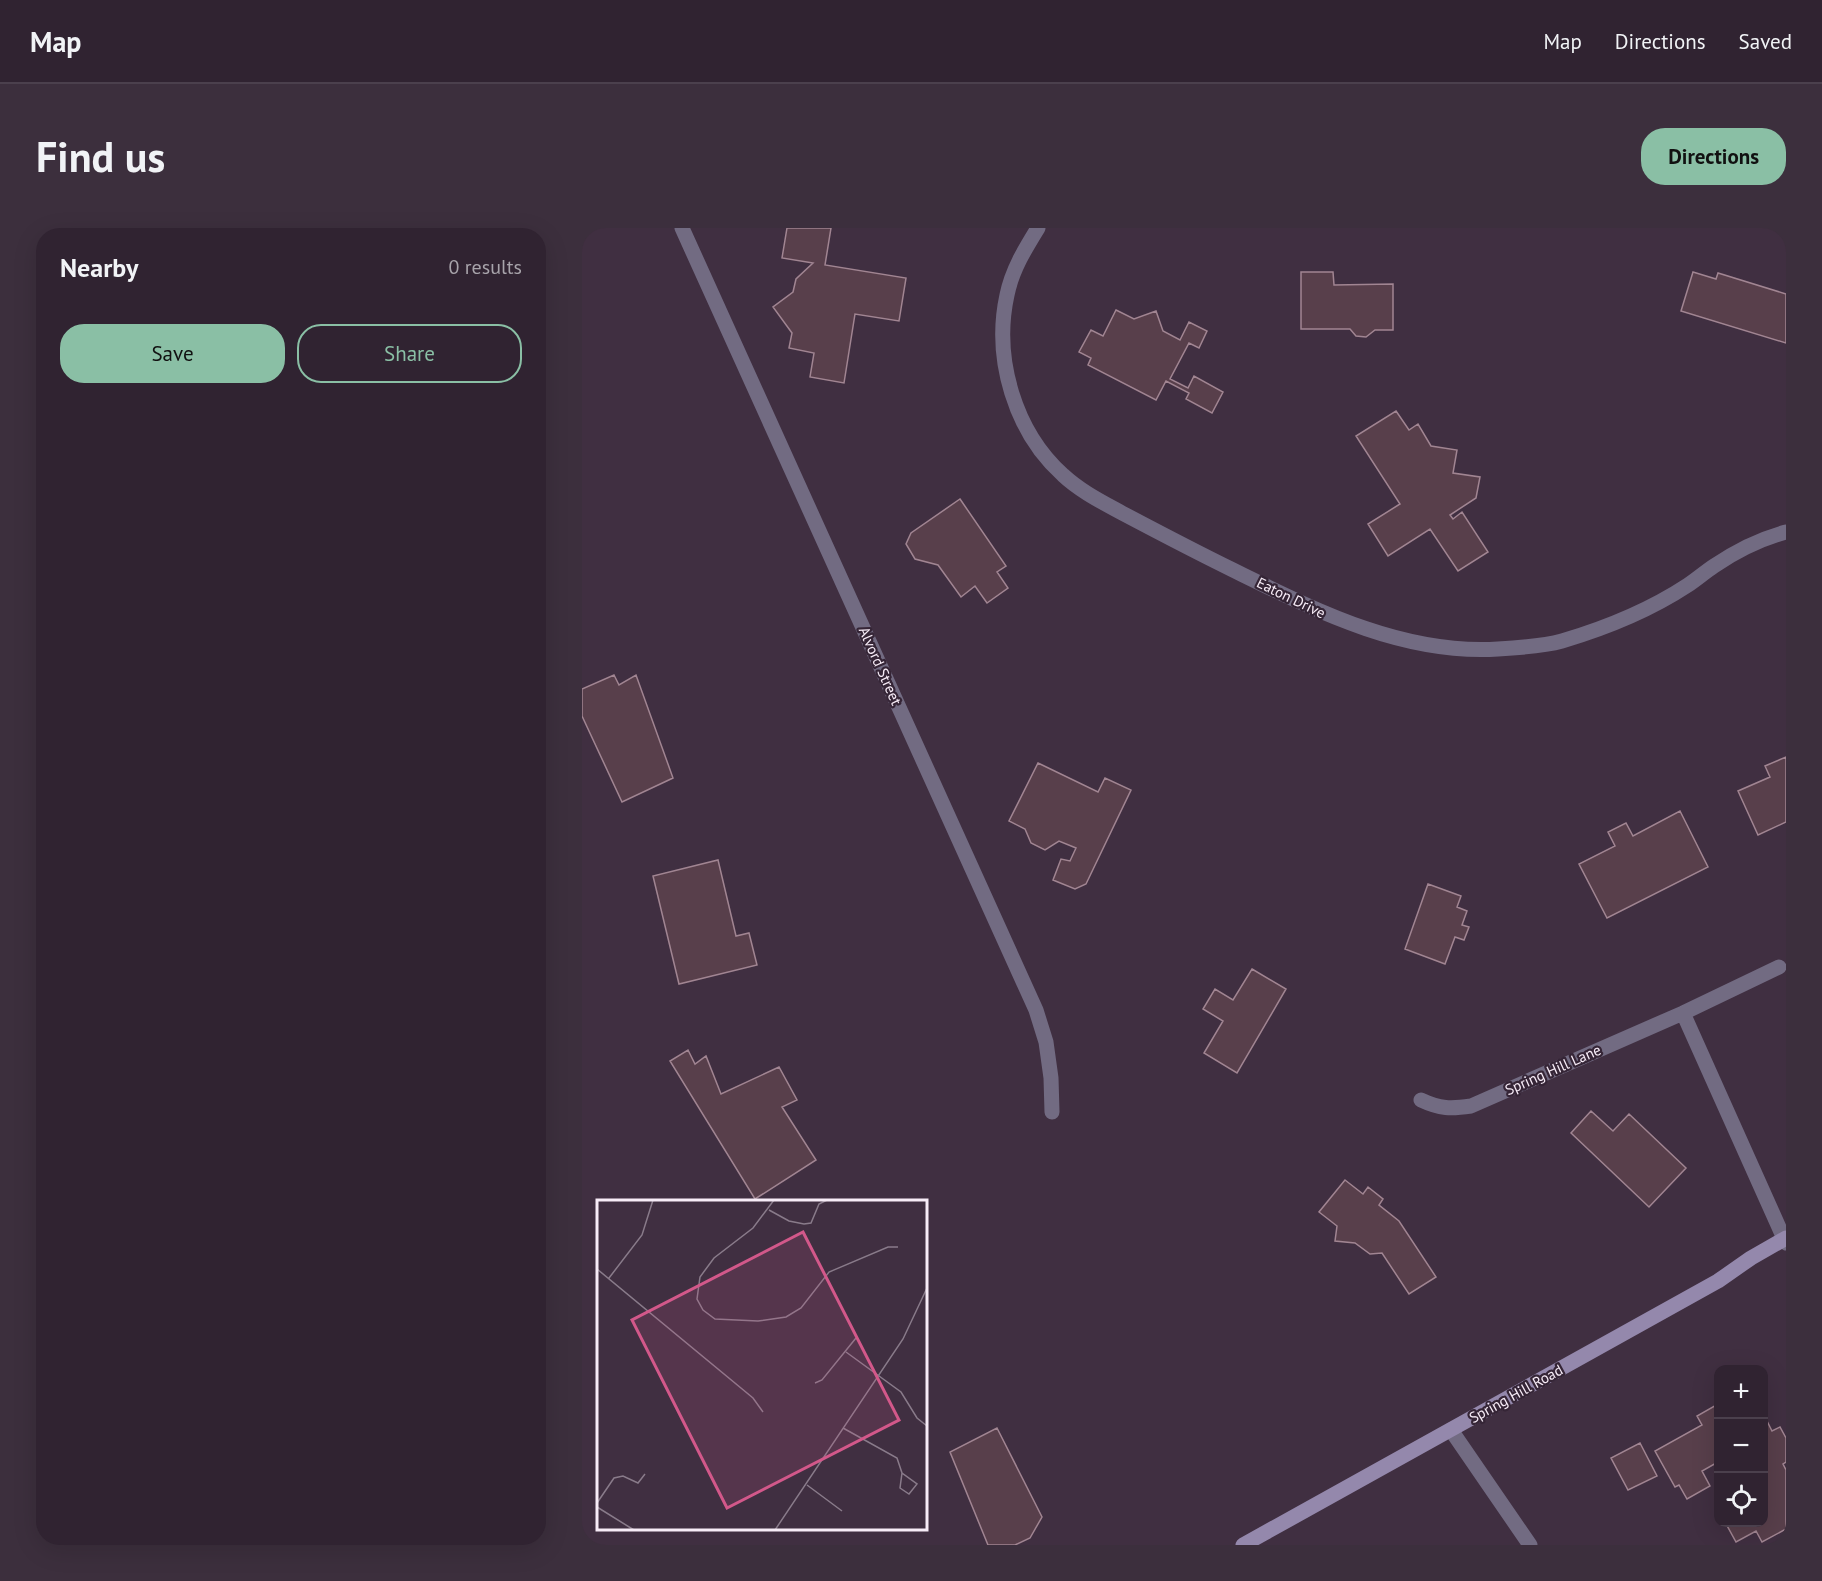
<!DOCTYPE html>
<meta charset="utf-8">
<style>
:root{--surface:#302331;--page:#3c2f3d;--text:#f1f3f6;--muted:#a8a4ab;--line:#4b404d;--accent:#8abfa5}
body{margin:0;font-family:"PT Sans",sans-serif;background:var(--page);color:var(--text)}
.controls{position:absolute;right:18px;bottom:18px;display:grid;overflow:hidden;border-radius:12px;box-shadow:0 6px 24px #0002}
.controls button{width:54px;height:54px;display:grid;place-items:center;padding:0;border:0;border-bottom:2px solid var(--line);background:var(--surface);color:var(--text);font:30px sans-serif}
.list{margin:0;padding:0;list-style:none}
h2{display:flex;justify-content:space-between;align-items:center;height:78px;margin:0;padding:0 24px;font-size:26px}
h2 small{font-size:20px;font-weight:400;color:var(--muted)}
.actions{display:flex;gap:12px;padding:18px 24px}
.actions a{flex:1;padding:14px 0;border:2px solid var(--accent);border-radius:24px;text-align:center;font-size:21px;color:var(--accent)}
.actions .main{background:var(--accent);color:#111}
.icon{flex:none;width:33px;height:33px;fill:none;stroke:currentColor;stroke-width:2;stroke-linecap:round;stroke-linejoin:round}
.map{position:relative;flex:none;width:1204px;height:1317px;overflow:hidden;border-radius:24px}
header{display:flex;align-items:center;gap:36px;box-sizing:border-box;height:84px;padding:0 30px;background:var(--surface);border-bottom:2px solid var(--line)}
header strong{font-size:28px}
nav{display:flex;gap:33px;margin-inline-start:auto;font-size:21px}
.intro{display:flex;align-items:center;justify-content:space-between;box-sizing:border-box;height:144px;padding:0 36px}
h1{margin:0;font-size:42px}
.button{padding:15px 27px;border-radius:24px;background:var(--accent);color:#111;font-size:21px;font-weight:700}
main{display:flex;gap:36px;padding:0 36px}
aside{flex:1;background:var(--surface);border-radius:24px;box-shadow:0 6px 24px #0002}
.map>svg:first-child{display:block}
</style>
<header>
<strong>Map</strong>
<nav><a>Map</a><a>Directions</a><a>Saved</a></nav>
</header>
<div class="intro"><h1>Find us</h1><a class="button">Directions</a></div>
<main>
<aside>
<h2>Nearby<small>0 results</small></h2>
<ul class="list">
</ul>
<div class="actions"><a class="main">Save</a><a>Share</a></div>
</aside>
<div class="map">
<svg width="1204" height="1317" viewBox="0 0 1204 1317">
<rect width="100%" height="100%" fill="#402f41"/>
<path fill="#583f4b" stroke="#a18592" stroke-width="1.5" d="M205 0H249L243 37 324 50 317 93 273 86 262 155 228 149 232 125 207 120 210 105 191 79 211 64 214 51 231 35 200 30Z
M719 44H751L752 57 811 56V102H793L784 109 774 108 768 101H719Z
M1111 44 1134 51 1136 45 1204 66V115L1099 83Z
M534 82 552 91 574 83 581 103 598 112 607 94 625 103 617 120 607 115 588 151 606 160 612 148 641 164 630 185 604 171 607 165 584 153 574 172 506 137 509 130 497 124 509 102 521 108Z
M814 183 827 202 836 196 849 218 875 222 871 245 898 249 894 270 868 287 871 291 880 284 906 324 876 343 848 301 806 328 786 296 818 276 774 208Z
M378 271 424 338 415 344 426 360 405 375 393 358 379 369 356 337 333 331 324 316 329 305Z
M32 447 37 457 54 447 91 550 40 574 0 488V461Z
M1204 529V594L1176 607 1156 563 1188 549 1183 538Z
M456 535 516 564 523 550 549 562 504 656 493 661 471 652 479 631 488 633 494 620 477 613 463 622 449 615 443 601 427 593Z
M1098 583 1126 639 1025 690 997 636 1033 618 1026 604 1044 595 1051 608Z
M136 632 154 708 167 705 175 737 97 756 71 648Z
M846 656 879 668 875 679 885 683 880 697 887 699 882 712 873 709 863 736 823 721Z
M670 741 704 761 655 845 622 825 641 793 621 781 633 761 651 772Z
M106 822 113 836 124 828 139 866 197 839 215 872 200 879 234 932 173 971 88 833Z
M1009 883 1031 903 1047 886 1104 940 1067 979 989 905Z
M763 952 781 966 786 959 801 971 797 977 817 993 854 1049 827 1066 800 1025 788 1026 773 1015 753 1013 755 998 737 984Z
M1136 1176V1234L1120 1243 1128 1258 1105 1271 1097 1257 1093 1259 1073 1223 1120 1197 1115 1188Z
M1182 1187 1190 1203 1198 1199 1204 1210V1234L1201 1236 1204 1242V1301L1180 1314 1174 1303 1154 1314 1143 1294H1182Z
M415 1200 460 1289 448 1310 433 1317H406L368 1224Z
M1058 1215 1075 1248 1046 1262 1029 1230Z"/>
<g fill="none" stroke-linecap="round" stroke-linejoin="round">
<path stroke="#726b82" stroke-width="15" d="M869 1202 948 1317"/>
<path stroke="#726b82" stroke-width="15" d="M100 0 454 782 464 814 469 850 470 884
M456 0C443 21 430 42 425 67 411 131 433 204 481 247 498 263 520 274 540 285 576 304 612 323 649 341 733 382 820 427 916 421 934 420 962 418 980 413 1024 400 1068 382 1106 357 1115 351 1123 344 1132 338 1154 323 1178 311 1204 304
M1101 785 1204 1015
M839 872C858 881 869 881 889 878L1101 785 1197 739"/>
<path stroke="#9488ac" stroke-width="15" d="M661 1317 1136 1053 1169 1030 1204 1010"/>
</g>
<g text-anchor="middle" stroke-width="4.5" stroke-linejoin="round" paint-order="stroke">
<g font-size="15" fill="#f7ecf7" stroke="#352536">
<text transform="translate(709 370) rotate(26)" y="5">Eaton Drive</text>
<text transform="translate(298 438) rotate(66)" y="5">Alvord Street</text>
<text transform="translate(971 842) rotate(-24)" y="5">Spring Hill Lane</text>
<text transform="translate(934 1166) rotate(-29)" y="5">Spring Hill Road</text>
</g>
</g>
<g transform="translate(15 972)">
<rect width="330" height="330" fill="#402f41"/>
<path fill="none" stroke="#897b8a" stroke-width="1.5" d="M177 0 156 28 117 58 103 77 100 99 106 110 118 119 161 121 189 117 204 108 232 72 291 47H301M172 10 192 21 207 24 214 23 222 4 230 0M0 69 156 198 166 212M12 78 45 35 56 0M249 152 304 192 320 218 330 226M218 183 225 180 259 138M246 228 300 258 305 273 320 284 312 294 303 288 305 273M210 285 245 311M0 303 17 278 26 276 41 283 48 274M0 307 37 330M178 330 306 139 330 88"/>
<path fill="#d2588a" fill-opacity="0.15" stroke="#d2588a" stroke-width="3" d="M206 32 302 220 130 308 35 120Z"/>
<rect width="330" height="330" fill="none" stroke="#f7ecf7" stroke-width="3"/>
</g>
</svg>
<div class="controls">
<button>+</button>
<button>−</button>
<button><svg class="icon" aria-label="locate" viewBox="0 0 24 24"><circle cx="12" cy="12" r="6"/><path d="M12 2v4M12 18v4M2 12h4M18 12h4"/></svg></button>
</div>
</div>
</main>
